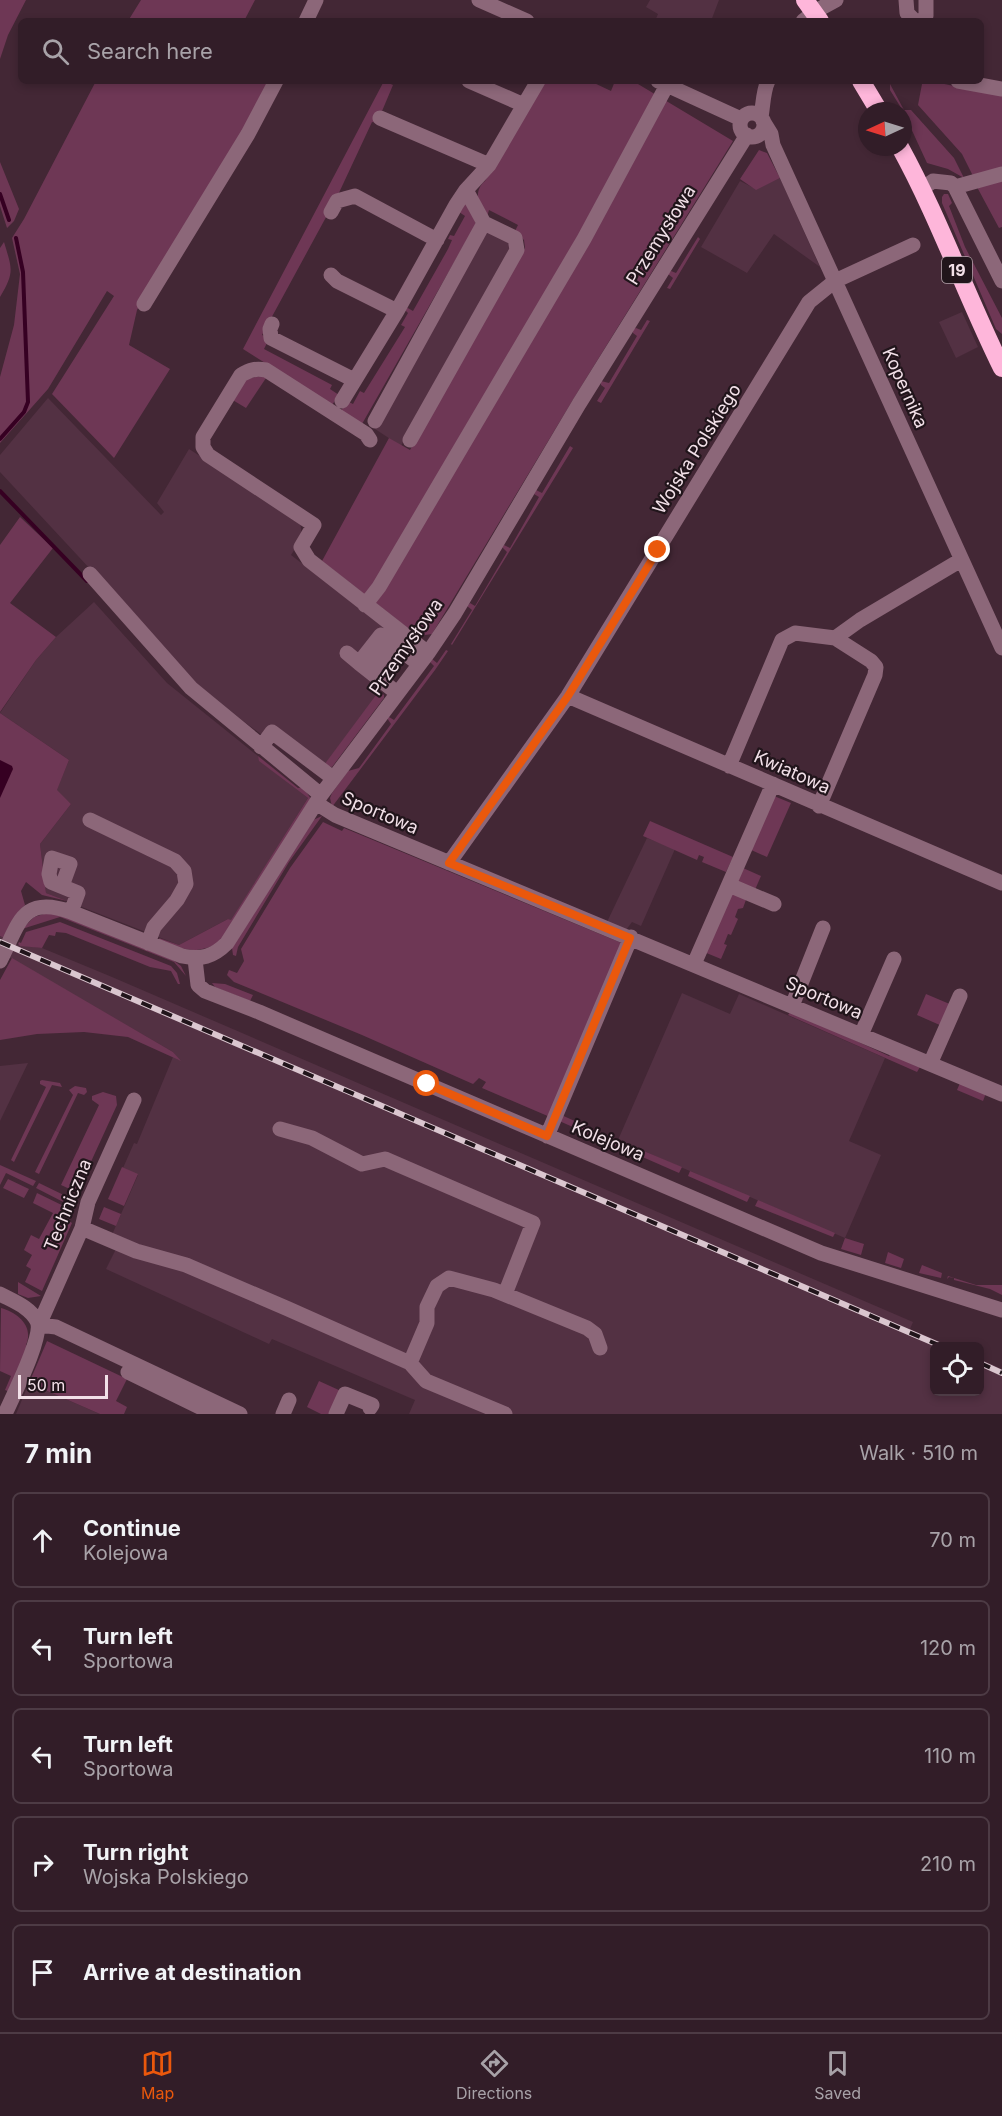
<!DOCTYPE html>
<meta charset="utf-8">
<style>
:root{--surface:#321d28;--page:#3d2a34;--text:#f1f3f6;--muted:#a8a2a8;--line:#4d3b45;--accent:#ea580c}
body{margin:0;font-family:Inter,sans-serif;background:var(--page);color:var(--text)}
.controls{position:absolute;right:18px;bottom:18px;display:grid;overflow:hidden;border-radius:9px;box-shadow:0 3px 9px #0003}
.controls button{width:54px;height:54px;display:grid;place-items:center;padding:0;border:0;border-bottom:2px solid var(--line);background:var(--surface);color:var(--text);font:30px sans-serif}
.compass{position:absolute;left:858px;top:102px;width:54px;height:54px;border-radius:50%;background:var(--surface);box-shadow:0 3px 9px #0003;rotate:266deg}
.scale{position:absolute;left:18px;bottom:15px;width:90px;box-sizing:border-box;padding-left:6px;border:3px solid #f2e0e8;border-top:0;font-size:16px;line-height:21px;white-space:nowrap;color:#f2e0e8;-webkit-text-stroke:4px #21151b;paint-order:stroke}
.stop{position:absolute;width:18px;height:18px;margin:-14px;border:4px solid #ea580c;border-radius:50%;background:#fff}
.stop.end{background:#ea580c;border-color:#fff;box-shadow:0 2px 6px #0008}
.list{margin:0;padding:0;list-style:none}
h2{display:flex;justify-content:space-between;align-items:center;height:78px;margin:0;padding:0 24px;font-size:26px}
h2 small{font-size:20px;font-weight:400;color:var(--muted)}
.list li{display:grid;grid-template-columns:39px 1fr auto;gap:18px;align-items:center;box-sizing:border-box;height:96px;margin:0 12px 12px;padding:0 12px;border:2px solid var(--line);border-radius:9px}
.list b{display:block;font-size:22px;white-space:nowrap}
.list p{margin:0;font-size:20px;white-space:nowrap;color:var(--muted)}
.list em{font-size:20px;font-style:normal;color:var(--muted)}
.icon{flex:none;width:33px;height:33px;fill:none;stroke:currentColor;stroke-width:2;stroke-linecap:round;stroke-linejoin:round}
.map{position:relative;flex:none;width:1002px;height:1414px;overflow:hidden}
.search{position:absolute;background:var(--surface);box-shadow:0 3px 9px #0003;left:18px;right:18px;top:18px;height:66px;display:flex;align-items:center;gap:15px;box-sizing:border-box;padding:0 21px;border-radius:9px;color:var(--muted);font-size:22px}
.sheet{height:618px;background:var(--surface)}
nav{display:flex;justify-content:space-around;align-items:center;box-sizing:border-box;height:84px;border-top:2px solid var(--line);background:var(--surface);font-size:16px;color:var(--muted)}
nav a{display:grid;justify-items:center;gap:3px}
nav .on{color:var(--accent)}
.map>svg:first-child{display:block}
</style>
<div class="map">
<svg width="1002" height="1414" viewBox="0 0 1002 1414">
<rect width="100%" height="100%" fill="#432735"/>
<path fill="#533143" d="M650 0H719L711 21H655L658 14 646 7Z
M780 178 820 267 774 234 747 273 701 247 740 181 756 189Z
M487 229 514 244 401 446 375 429Z
M962 312 978 347 956 358 939 322Z
M48 398 161 515 164 512 157 503 189 449 300 520 302 538 291 555 412 648 317 775 243 721 196 683 0 472V455Z
M94 602 167 683 258 756 260 761 308 798 231 921 228 919 179 945 46 893 40 844 71 804 56 791 69 760 0 713 36 660 56 637Z
M647 838 675 849 641 926 632 922 626 930 607 922Z
M0 936 18 945 42 948 112 977 913 1322 910 1329 950 1346H934V1392H980V1359L1002 1369V1414H409L415 1400 272 1339 269 1344 106 1269 116 1249 108 1244 138 1175 123 1168 134 1143 137 1144 173 1057 179 1060 173 1052 0 952Z
M682 993 730 1014 739 994 885 1058 849 1141 881 1155 845 1238 618 1140Z
M28 1063 0 1121V1066Z
M29 1383 100 1414H16Z"/>
<path fill="#6e3755" d="M0 0H26L8 35 0 59Z
M141 0H255L244 21H128Z
M96 81H271L230 155 137 310 129 345 170 369 114 458 52 394 114 296 107 291 48 389 0 443V377L14 325 20 274 12 238 24 219Z
M384 81 393 85 377 123 372 122 337 197 262 335 267 337 268 341 264 349 332 385 330 389 339 395 332 405 243 349Z
M542 81H590L611 91 615 81H633L733 141 574 398 432 634 418 636 322 561 389 438 410 450 525 248 524 240 515 231 518 225 489 210 487 217C478 206 473 191 485 181Z
M930 81 1002 96V168L973 176 962 154 918 105 922 84Z
M890 84 904 110H911L954 158 964 178 948 169 927 163 903 111 890 90Z
M759 150 767 153 780 178 756 190 740 179Z
M0 162 19 209 14 221 7 228 0 206Z
M1002 180V227L999 228 977 187Z
M944 194H948L952 203 949 206 965 247 1002 318V334L996 329 942 203V197Z
M467 203 476 224 362 424 341 411 347 401 353 404 360 391 364 393 405 327 401 325 408 313 404 309 406 307 413 311 448 249 452 240 448 239 450 235 454 236 465 216 459 212 458 210Z
M698 237 700 239 670 289 667 288 673 278 668 274 671 271 676 273Z
M4 242C12 269 15 272 0 297V248Z
M647 320 650 321 601 403 597 401 605 388 601 385V381L609 383 637 336 633 333V329L636 328 641 330Z
M268 375 246 408 231 399 244 379Z
M570 446 573 448 452 645 451 644 472 610 467 606 470 603 475 606 507 552 502 547 504 545 510 548 539 497 534 494 536 490 542 493Z
M20 517 53 548 10 603 56 637 36 660 0 712V545Z
M446 650 448 651 435 670 332 807 330 798 332 793 348 771 359 768 391 724 387 718 389 717 394 720 434 666 430 662 432 659 437 663Z
M379 691 384 695V698L332 767 324 765Z
M0 713 69 760 57 790 71 804 40 844 46 893 67 901 42 895 26 882 21 891 25 905 19 911 4 938 0 936Z
M258 756 298 788 303 787 311 799 219 943C194 955 184 950 160 940L159 938 179 945 228 919 231 920 308 798 259 761Z
M774 796 791 803 767 857 749 849Z
M322 816 289 862 238 947 236 956 233 955 232 948 313 820Z
M650 821 733 857 726 872 702 862 704 857 699 855 697 860 643 836Z
M323 822 342 831 344 828 624 944 550 1117 482 1088 486 1082 479 1078 473 1084 362 1035 234 982 227 975 229 970 237 973 244 961 241 949 290 868Z
M743 868 761 876 754 892 738 881Z
M737 894 747 897 743 908 738 909 735 917 738 919 731 935 728 934 724 944 727 945 721 959 704 952 732 895Z
M47 913 58 914 173 960 181 966 186 976 174 962 60 917 22 929 34 917Z
M60 922 171 966 177 973 180 984H178L171 971 150 967 66 933 56 932 55 936 49 935 42 948 20 946 18 944 19 942 21 943 26 932Z
M12 958 173 1052 181 1061 128 1037 84 1032 37 1034 0 1040V980Z
M212 983 225 984 253 995 250 1001 215 987Z
M926 994 952 1005 942 1026 917 1015Z
M791 1011 889 1056 891 1054 920 1067 917 1072 788 1015Z
M42 1080 60 1083 62 1087 52 1085 14 1162 11 1160 46 1087 40 1084V1081Z
M960 1083 986 1093 983 1101 957 1090Z
M75 1086 86 1088 87 1092 84 1095 78 1093 39 1174 35 1172 73 1095 69 1090Z
M103 1092 116 1096 117 1105 78 1190 74 1191 61 1185 99 1105 92 1100V1096Z
M559 1114 602 1133 600 1139 557 1120Z
M608 1136 682 1167 679 1173 606 1141Z
M0 1165 36 1181 33 1186 6 1173 0 1185Z
M122 1167 138 1174 124 1206 108 1199Z
M690 1171 750 1196 747 1202 688 1176Z
M8 1179 29 1189 24 1198 3 1188Z
M39 1183 74 1200 77 1203 75 1208 36 1188Z
M37 1193 74 1211 69 1221 72 1223 42 1291 25 1282 31 1269 26 1266 32 1255 24 1250 31 1235 39 1239 53 1213 33 1203Z
M758 1200 835 1233 833 1237 755 1206Z
M104 1207 121 1214 116 1226 99 1219Z
M845 1238 864 1244 861 1255 841 1249Z
M888 1252 904 1259 901 1268 885 1263Z
M922 1265 942 1273 941 1278 919 1273Z
M948 1276 976 1285H1002V1295L990 1289 954 1280V1278L949 1277 947 1279Z
M18 1282 41 1296 28 1298 18 1294Z
M1 1308C18 1313 34 1326 26 1345L29 1347 10 1392 5 1390 11 1376 0 1371Z
M47 1341 127 1379 116 1401 127 1407 124 1414H100L29 1383Z
M319 1381 341 1391 330 1414H321L307 1407Z"/>
<path fill="#360022" d="M0 760 12 766 13 769 0 798Z"/>
<g fill="none" stroke-linecap="round" stroke-linejoin="round">
<path stroke="#360022" stroke-width="4" d="M0 194 9 220
M0 439 24 412 28 402 23 272 16 238
M0 491 87 581"/>
<path stroke="#8c6779" stroke-width="15" d="M479 0 527 21
M906 0 907 13 915 21H921L926 16V0
M306 21 316 0
M803 21 814 12 836 0
M469 81 524 105
M658 81 741 119
M958 81 1002 89
M740 125a12 12 0 1 1 24 0a12 12 0 1 1-24 0Z
M761 117C763 106 763 91 768 81
M380 118 489 165
M763 121 771 134 773 145 1002 648
M955 187 1002 174
M922 189 933 181 951 183 955 187 1002 281
M331 212 337 201 355 196 437 240
M331 275 337 281 397 311
M144 304 248 134 276 81
M272 324 270 329 271 338 354 380
M342 401 397 311 456 205 466 190 489 165 538 81
M375 421 484 223 466 190
M370 440 366 434 266 370C255 368 250 370 241 375L203 437V447L208 455 314 525 301 547 309 560 428 653
M410 440 517 250 515 238 484 223
M90 574 191 688 321 795
M365 605 379 587 584 239 667 85
M835 638 860 620 961 560
M347 653 359 663
M371 672 393 644
M397 693 359 663 381 635 419 664
M568 696 1002 883
M261 747 272 732 333 778
M729 766 782 640 795 633 835 638 871 661 876 667 875 675 819 806
M316 803 335 815 1002 1094
M90 820 175 861 184 871 186 884 177 900 154 927 148 943
M449 863 568 696 809 302 835 281 913 245
M729 885 774 904
M62 886 70 864 52 858 49 874 51 882 78 893 71 912
M195 959 198 985 205 991 259 1012 821 1253 1002 1310
M0 961C19 925 21 894 71 912L182 956C201 960 213 957 227 943L321 795 428 653 455 613 579 404 747 135
M694 964 773 784
M792 1006 823 928
M861 1035 894 959
M930 1064 960 996
M280 1129 312 1138 362 1164 385 1159 533 1223 505 1294
M547 1136 631 937
M82 1228 136 1251 186 1265 286 1308 410 1363 426 1381 505 1414
M0 1294C13 1301 30 1307 37 1321 44 1335 12 1398 5 1414
M39 1325 82 1228 88 1202 134 1100
M39 1325 56 1327 240 1414
M410 1363 427 1323V1307L437 1286 449 1278 494 1290 587 1328 595 1334 600 1348
M128 1372 214 1414
M283 1414 289 1400
M336 1414 345 1394 372 1405 370 1408"/>
<path stroke="#feb6da" stroke-width="18" d="M805 0 820 21
M861 81 879 111
M900 147C939 218 966 295 1002 368"/>
<defs>
<path id="rail" d="M0 942 941 1346
M980 1363 1002 1373"/>
</defs>
<use href="#rail" stroke="#dac6cf" stroke-width="6"/>
<use href="#rail" stroke="#21151b" stroke-width="4" stroke-dasharray="11" stroke-linecap="butt"/>
</g>
<g fill="none" stroke-linecap="round" stroke-linejoin="round">
<path stroke="#ea580c" stroke-width="8" d="M427 1084 547 1136 630 938 449 863 568 696 658 550"/>
</g>
<g text-anchor="middle" stroke-width="4.5" stroke-linejoin="round" paint-order="stroke">
<rect fill="#21151b" stroke="#b3a3aa" stroke-width="1.5" x="942" y="257" width="30" height="26" rx="4.5"/>
<g font-size="16" font-weight="bold" fill="#f2e0e8">
<text x="957" y="276">19</text>
</g>
<g font-size="18" fill="#f2e0e8" stroke="#21151b">
<text transform="translate(661 235) rotate(-58)" y="6">Przemysłowa</text>
<text transform="translate(905 388) rotate(66)" y="6">Kopernika</text>
<text transform="translate(697 449) rotate(-58)" y="6">Wojska Polskiego</text>
<text transform="translate(406 647) rotate(-55)" y="6">Przemysłowa</text>
<text transform="translate(792 772) rotate(24)" y="6">Kwiatowa</text>
<text transform="translate(380 813) rotate(23)" y="6">Sportowa</text>
<text transform="translate(824 998) rotate(23)" y="6">Sportowa</text>
<text transform="translate(608 1141) rotate(23)" y="6">Kolejowa</text>
<text transform="translate(68 1205) rotate(-68)" y="6">Techniczna</text>
</g>
</g>
</svg>
<div class="controls">
<button><svg class="icon" aria-label="locate" viewBox="0 0 24 24"><circle cx="12" cy="12" r="6"/><path d="M12 2v4M12 18v4M2 12h4M18 12h4"/></svg></button>
</div>
<svg class="compass" viewBox="-18 -18 36 36"><path d="M0-13l5 13h-10z" fill="#e53935"/><path d="M0 13l5-13h-10z" fill="#a8a2a8"/></svg>
<div class="scale">50 m</div>
<div class="stop" style="left:427px;top:1084px"></div>
<div class="stop end" style="left:658px;top:550px"></div>
<div class="search"><svg class="icon" aria-label="search" viewBox="0 0 24 24"><circle cx="10" cy="10" r="6"/><path d="M15 15l6 6"/></svg>Search here</div>
</div>
<section class="sheet">
<h2>7 min<small>Walk · 510 m</small></h2>
<ul class="list">
<li><svg class="icon" aria-label="ahead" viewBox="0 0 24 24"><path d="M12 20V5M6 11l6-6 6 6"/></svg><div><b>Continue</b><p>Kolejowa</p></div><em>70 m</em></li>
<li><svg class="icon" aria-label="left" viewBox="0 0 24 24"><path d="M17 20v-9H6M10 6l-5 5 5 5"/></svg><div><b>Turn left</b><p>Sportowa</p></div><em>120 m</em></li>
<li><svg class="icon" aria-label="left" viewBox="0 0 24 24"><path d="M17 20v-9H6M10 6l-5 5 5 5"/></svg><div><b>Turn left</b><p>Sportowa</p></div><em>110 m</em></li>
<li><svg class="icon" aria-label="right" viewBox="0 0 24 24"><path d="M7 20v-9h11M14 6l5 5-5 5"/></svg><div><b>Turn right</b><p>Wojska Polskiego</p></div><em>210 m</em></li>
<li><svg class="icon" aria-label="arrive" viewBox="0 0 24 24"><path d="M6 21V4h12l-3 4 3 4H6"/></svg><div><b>Arrive at destination</b></div></li>
</ul>
</section>
<nav>
<a class="on"><svg class="icon" aria-label="map" viewBox="0 0 24 24"><path d="M3 6l6-2 6 2 6-2v14l-6 2-6-2-6 2zM9 4v14M15 6v14"/></svg>Map</a>
<a><svg class="icon" aria-label="directions" viewBox="0 0 24 24"><path d="M12 3l9 9-9 9-9-9zM9 14v-3h6M13 9l2 2-2 2"/></svg>Directions</a>
<a><svg class="icon" aria-label="saved" viewBox="0 0 24 24"><path d="M7 4h10v16l-5-4-5 4z"/></svg>Saved</a>
</nav>
